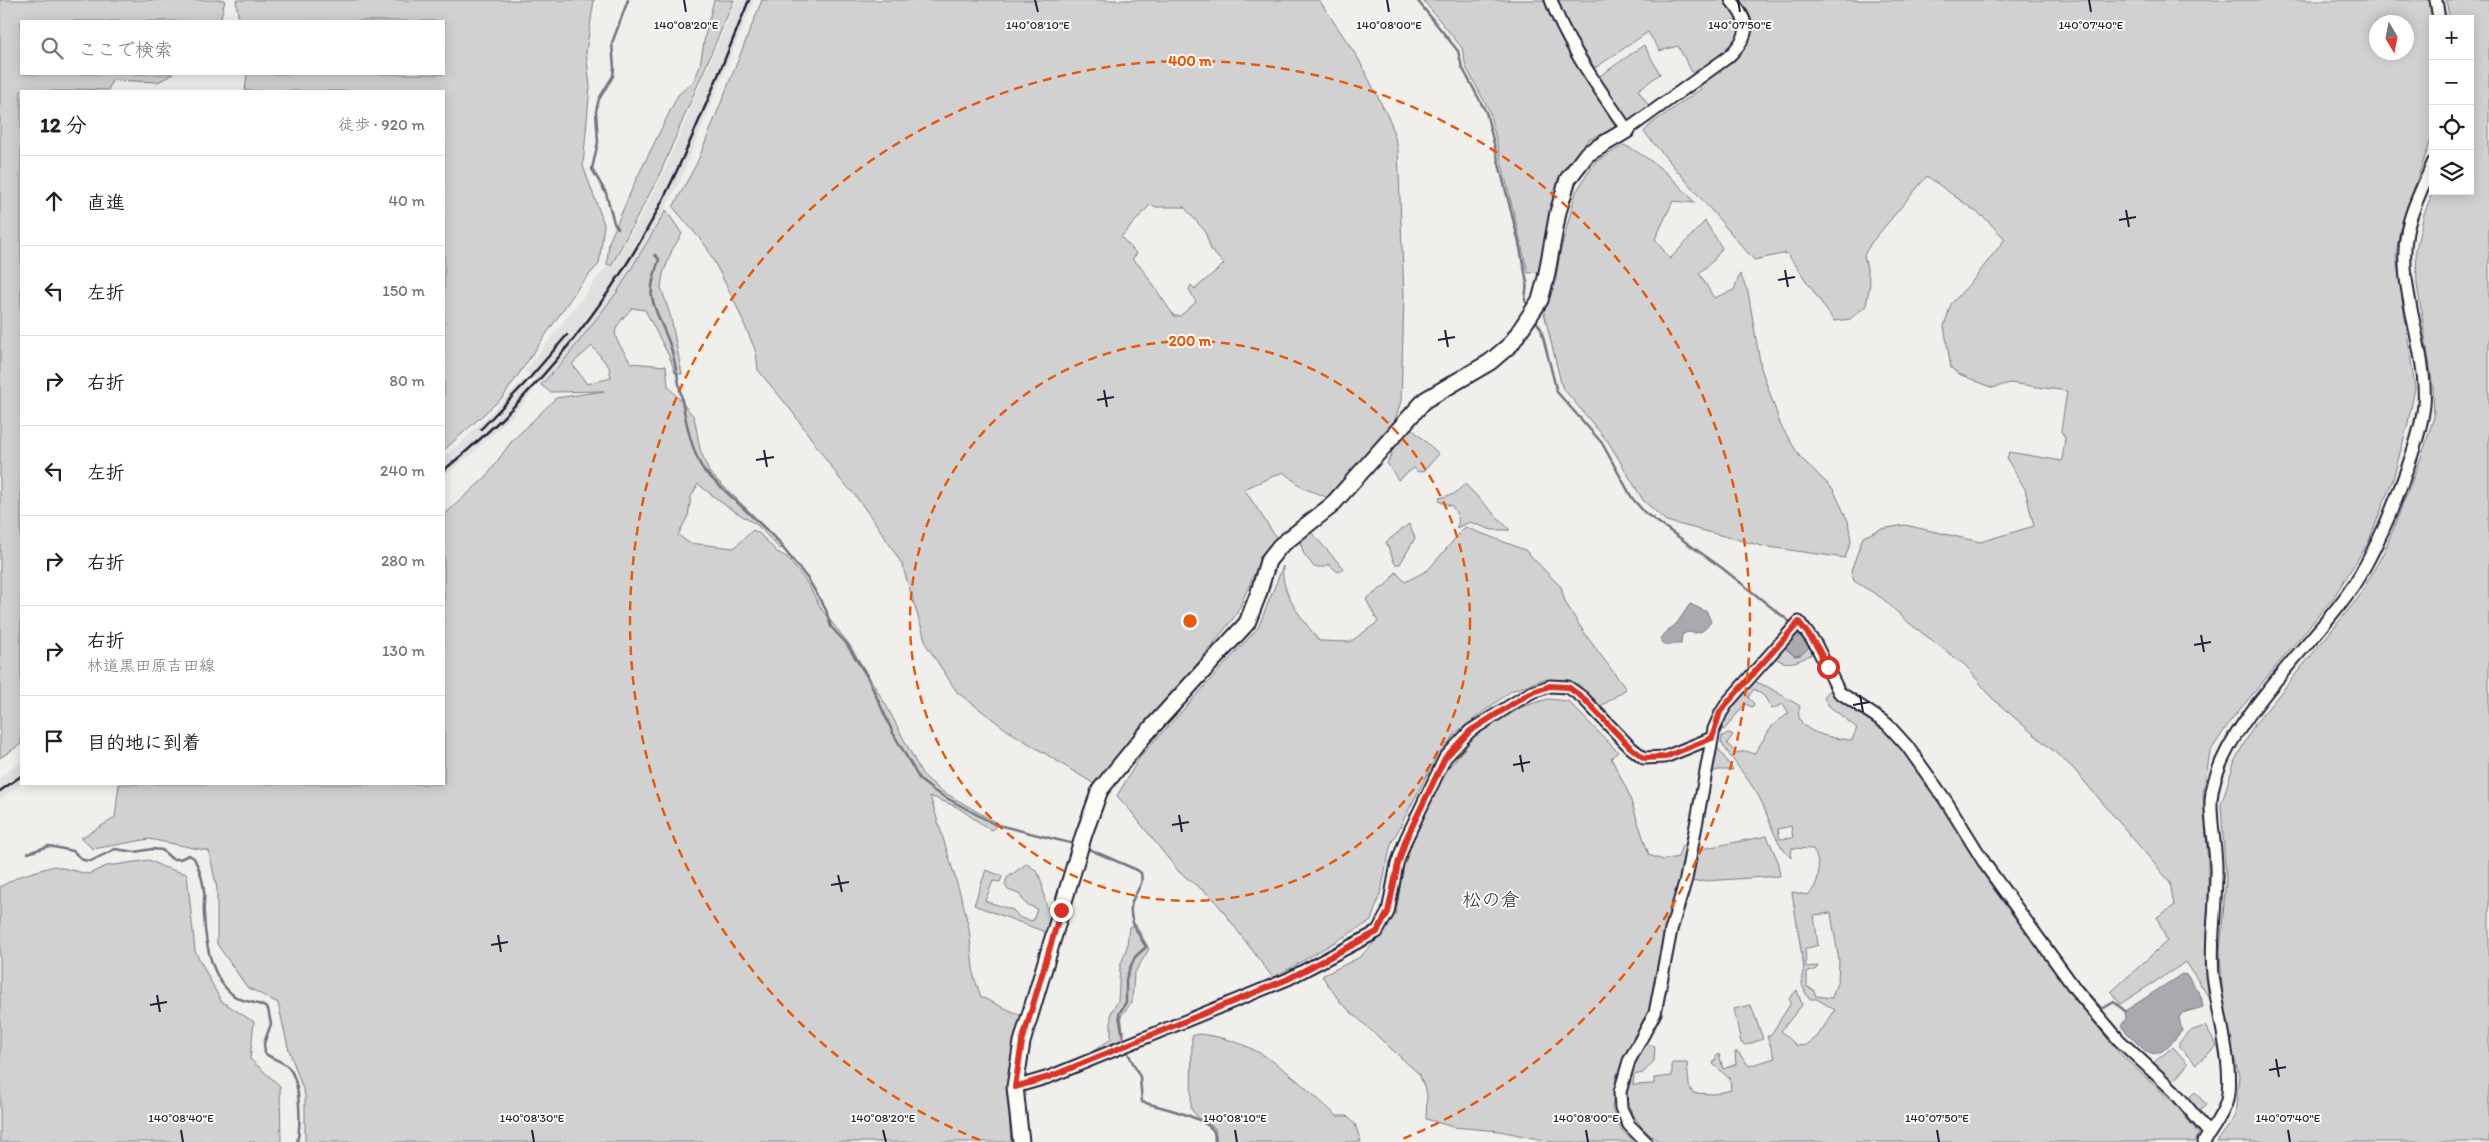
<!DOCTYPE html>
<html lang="ja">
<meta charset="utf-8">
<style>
:root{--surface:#fff;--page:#f2f2f2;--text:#202124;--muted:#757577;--line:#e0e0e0}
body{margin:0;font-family:Itim,"Klee One",sans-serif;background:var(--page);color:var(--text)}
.controls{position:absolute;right:15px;top:15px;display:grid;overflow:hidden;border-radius:0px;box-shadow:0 2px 12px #0003}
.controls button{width:45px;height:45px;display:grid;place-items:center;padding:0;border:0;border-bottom:1px solid var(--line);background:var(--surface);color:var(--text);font:25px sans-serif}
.compass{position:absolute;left:2369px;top:15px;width:45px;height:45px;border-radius:50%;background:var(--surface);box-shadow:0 2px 12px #0003;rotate:170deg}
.stop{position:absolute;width:15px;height:15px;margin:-11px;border:4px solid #d93025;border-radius:50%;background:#fff}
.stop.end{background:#d93025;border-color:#fff;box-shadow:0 1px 5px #0008}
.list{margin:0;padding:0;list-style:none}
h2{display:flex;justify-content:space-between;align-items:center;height:65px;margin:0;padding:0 20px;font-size:21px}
h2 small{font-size:16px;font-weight:400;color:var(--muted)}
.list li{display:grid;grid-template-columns:32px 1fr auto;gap:15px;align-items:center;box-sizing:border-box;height:90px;padding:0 20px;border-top:1px solid var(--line)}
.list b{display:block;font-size:19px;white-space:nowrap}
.list p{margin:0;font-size:16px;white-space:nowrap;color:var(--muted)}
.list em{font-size:16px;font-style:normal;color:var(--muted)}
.icon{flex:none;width:28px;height:28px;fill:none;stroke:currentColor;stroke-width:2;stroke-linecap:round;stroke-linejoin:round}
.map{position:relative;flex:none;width:2489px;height:1142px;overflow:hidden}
.search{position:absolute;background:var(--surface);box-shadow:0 2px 12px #0003;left:20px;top:20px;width:425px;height:55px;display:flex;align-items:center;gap:12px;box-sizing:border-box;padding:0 18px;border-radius:0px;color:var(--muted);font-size:19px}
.panel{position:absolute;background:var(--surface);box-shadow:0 2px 12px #0003;left:20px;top:90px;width:425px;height:695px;border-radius:0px}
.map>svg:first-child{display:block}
</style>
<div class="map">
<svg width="2489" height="1142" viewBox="0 0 2489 1142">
<rect width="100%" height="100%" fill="#f0efec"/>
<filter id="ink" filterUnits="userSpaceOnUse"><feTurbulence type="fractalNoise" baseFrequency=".02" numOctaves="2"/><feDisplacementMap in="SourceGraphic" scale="10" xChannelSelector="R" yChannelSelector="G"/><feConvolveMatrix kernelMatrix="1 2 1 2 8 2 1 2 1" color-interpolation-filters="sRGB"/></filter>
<g filter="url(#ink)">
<path fill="#e0e0df" d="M736 0H754L680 181 618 291 566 358 541 385 525 371 606 267 610 268 639 220 662 176Z
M523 380 534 390 514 414 472 454 444 476V457L460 444Z
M21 762 22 784 0 799V777Z"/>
<path fill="#d2d1d1" stroke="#7a7a86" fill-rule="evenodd" d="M0 0H225L220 21H21V74H173L158 82 112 80 108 90 76 89V91H21V744L0 758Z
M236 0H594L586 52 590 86 583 166 604 224 599 264 580 285 503 397 444 450V91H245L247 74H444V21H239Z
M714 0H734L658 178 611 266 607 264 609 242 635 182 678 95 694 81 700 66 705 36Z
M762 0H1319L1358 58 1391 123 1398 149 1404 296 1401 401 1395 420 1329 498 1303 488 1283 472 1244 489 1276 537 1256 570 1236 615 1099 787 1007 730 957 692 927 646 902 564 879 528 854 494 840 479 791 410 758 370 756 352 734 300 706 246 673 207 697 163ZM1151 204 1156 207H1184L1205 231 1211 250 1224 264 1195 289 1191 285 1189 289 1196 302 1180 316H1174L1141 267 1132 259 1137 254 1121 237Z
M1423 0H1546C1562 47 1591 86 1618 127L1588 140 1558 179 1540 272 1528 273 1489 110 1466 67 1462 48Z
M1557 0H2430L2435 19H2433V134L2400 228 2396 256 2415 388 2408 423 2393 479 2368 543 2333 598 2231 720 2210 752 2203 794 2208 864V996L2186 962 2120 1004 2111 992 2167 941 2157 917 2174 906 2170 882 2072 767 1993 699 1966 666 1909 623 1882 598 1854 581 1851 571 1863 537 1881 529 1905 525 1980 542 2034 526 2025 489 2007 459 2009 452 2062 461 2065 438 2061 431 2067 391 2010 383 1993 388 1959 374 1951 368 1944 326 1951 304 1974 279 2005 239 1986 219 1927 176 1871 243 1864 255 1870 283 1866 306 1850 319 1834 321 1787 253 1754 260 1644 132 1651 124 1701 89 1678 46 1660 51 1648 32 1595 68 1564 21ZM2376 22H2406V52H2376Z
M2446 0H2489V1142H2217L2235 1117 2239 1075 2224 1022 2220 951 2226 879 2221 805 2235 760 2255 724 2359 597 2385 550 2422 455 2434 417 2433 387 2417 284 2416 249 2424 214 2433 191H2470V19H2450Z
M1644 45 1660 74 1638 90 1651 109 1630 122 1623 121 1597 78Z
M1624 145C1653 159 1674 178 1695 203L1673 201 1655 239 1670 259 1705 221 1722 248 1713 261 1699 273 1714 298 1734 290 1740 274 1748 292 1761 368 1781 426 1800 457 1833 489 1848 521 1851 541 1845 558 1762 546 1666 521 1643 500 1609 443 1562 387 1543 309 1555 285 1560 253 1576 192 1595 162Z
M666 210 682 234 672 250 663 274 661 287 671 318 682 374 675 373 670 358 645 310 632 308C607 335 613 333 631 363L666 366 668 386 694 417 700 449 709 472 784 545 780 549 757 525 726 506 698 484 691 497 688 516 678 535 689 543 734 548 753 530 760 534 777 552 787 557 806 581 822 610 849 644 886 705 922 774 940 790 997 823 993 830 989 829 957 807 930 796 963 903 969 929 974 977 981 997 1022 1016 1007 1092 1011 1142H305V1095L288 1047 278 1003 247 987 217 944V889L209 851 149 839 93 849 81 838 115 818 119 784H444V515L486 477 511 442 556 398 604 391 550 392 541 385 566 358 618 291ZM592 346 609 367 611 378 587 384 572 364Z
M1410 427 1439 454 1424 471 1418 472 1414 468 1398 480 1387 463 1392 455 1390 447Z
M1465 484 1510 530H1492L1470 522 1456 528C1462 520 1456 513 1452 506L1440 502 1439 498 1454 494Z
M1409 524 1415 538 1400 564H1395L1386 542Z
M1465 527 1525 550 1561 587 1565 602 1585 634 1626 689 1597 709 1580 685 1544 679 1511 691 1457 732 1435 759 1391 844 1381 891 1371 921 1273 978 1213 898 1179 872 1129 809 1117 796 1140 757 1258 628 1283 566C1280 595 1303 619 1319 641L1350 642 1378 622 1366 599 1386 585 1396 572 1405 582 1428 570Z
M1310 531 1344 569 1338 572 1328 564 1325 567H1314L1304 554 1299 539Z
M1802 629 1815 652C1803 660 1785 669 1774 656L1797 630ZM1799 632 1795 656 1785 648Z
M1754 681 1768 687 1800 706C1790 732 1834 739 1852 740L1857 728 1829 706 1824 698 1831 688 1883 725 1915 762 1992 887 2075 998 2118 1052 2175 1104 2199 1134 2195 1142H1660C1632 1125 1617 1094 1633 1062 1636 1056 1643 1050 1647 1044L1655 1046 1654 1061 1643 1073 1634 1075 1633 1085 1654 1084V1078L1672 1076V1063H1687L1689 1086 1693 1093 1714 1094 1731 1090 1730 1079 1713 1064 1717 1055 1719 1054 1723 1069 1736 1064 1735 1052H1738L1749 1066 1775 1058 1767 1036H1770L1791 1003 1789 999 1797 990 1802 1005 1781 1031 1796 1045 1805 1046 1817 1037 1835 1010 1817 999H1809C1803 989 1799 980 1804 969L1792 892 1808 895C1821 883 1821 864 1813 849L1792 848 1791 858C1773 841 1770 818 1759 797 1748 777 1732 761 1721 742L1722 736 1730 733 1733 735 1727 743 1736 753 1746 751 1754 754 1773 725 1789 713 1783 704 1772 709 1764 696 1754 689 1748 697 1754 704 1752 707 1745 704 1724 730 1720 729C1727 713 1738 689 1754 681ZM1791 826 1793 838 1780 839 1778 829ZM1831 913 1839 961 1838 980 1832 998 1816 996 1813 989 1807 987V973L1816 969 1818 966 1806 967 1805 949 1818 945 1814 915Z
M1548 699 1568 701 1618 752 1611 758 1628 792 1649 855 1663 860 1678 857 1682 845 1689 848 1650 1012 1633 1038 1616 1077 1612 1109 1622 1131 1635 1142H1552L1500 1131 1453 1127 1426 1119 1427 1094 1419 1074 1341 1003 1322 976 1360 957 1382 934 1396 914 1404 860 1445 772 1475 736 1521 707Z
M1716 746 1718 748 1733 770H1718L1710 773Z
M1767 836 1777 859 1780 876 1690 882 1696 850Z
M149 860 163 867 187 874 195 951 221 1001 254 1022 250 1059 280 1086 281 1142H0V887L20 876 54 866 88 874 107 866Z
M1026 864C1047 873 1040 893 1048 909L1055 912 1048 933 974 905 986 870 1002 876 1000 882 993 881 985 901 1013 910 1020 918 1033 921 1037 909 1026 904 1019 894 1008 890 1005 885 1007 878Z
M1136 925 1149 949 1134 974 1132 1002 1121 1016 1124 1037 1121 1043 1086 1056 1111 1039V1013L1118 1001 1120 967 1127 947 1129 927Z
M1751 1005 1763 1039 1746 1045 1741 1043 1734 1009Z
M2205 1026 2217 1046 2196 1064 2179 1047V1043L2190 1031Z
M1198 1034C1262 1040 1291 1076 1337 1116H1347L1355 1124 1361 1142H1217L1215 1128 1200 1120 1191 1109 1192 1036Z
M2173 1047 2188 1064 2171 1084 2153 1063Z
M2195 1092 2206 1105 2197 1113 2186 1100Z"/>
<path fill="#a9a9b0" stroke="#737381" d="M1690 604 1707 612 1711 622C1702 633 1700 634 1687 632L1682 635 1681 644C1672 643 1664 649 1660 638L1677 623Z
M1799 632 1809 647 1801 655 1795 656 1785 648Z
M2182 974 2187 975 2201 996 2203 1007 2182 1013 2179 1018 2182 1031C2166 1048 2157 1065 2137 1043 2132 1037 2125 1032 2121 1026L2126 1019 2125 1011Z"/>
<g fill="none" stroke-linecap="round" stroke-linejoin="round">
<path stroke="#737381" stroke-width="2.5" d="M1417 0 1458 51 1462 67 1486 112 1519 243 1527 282 1525 300 1529 308
M618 228 614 223 606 193 592 169 598 142 596 111 599 99 613 76 614 68 612 43 628 0
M655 255 659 259C656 271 650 284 652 297 655 314 666 331 671 348 682 385 684 439 704 471L774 537 808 579 826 610 831 627 846 643 868 678 893 733 920 780 934 791 994 824 1074 844
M1535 319 1541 329 1557 392 1602 443 1632 498 1645 513 1722 568 1790 622 1798 616 1800 618
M1935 776 1951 798
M1084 847 1137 870 1141 873C1144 886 1136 890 1132 902 1127 919 1138 933 1146 947L1135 957 1130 968 1126 979V1002L1119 1014 1124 1044
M28 853 49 846 73 851 83 860 91 861 115 849 135 852 152 849 162 850 172 859H180L189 855 194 858C199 868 203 880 204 891 205 898 203 906 204 914 205 941 210 977 233 995 244 1004 257 1000 268 1009L271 1024 264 1043 265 1053C271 1059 281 1060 288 1067 301 1080 301 1125 297 1142
M2002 879 2019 902
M2077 982 2102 1009 2114 1002 2125 1011
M1126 1049 1140 1077 1142 1102C1160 1107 1202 1116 1213 1130 1215 1134 1215 1138 1215 1142"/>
<defs>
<path id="street" d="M1551 0C1568 47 1600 89 1627 130L1728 57C1751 35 1751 24 1731 0
M2436 0 2439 19
M1015 1087 1049 1077 1288 979 1377 932 1388 912 1397 864 1406 839 1445 758 1470 731 1530 693 1550 686 1568 687 1582 697 1630 747 1644 758 1665 757 1712 738
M1646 1142 1629 1125 1621 1108 1620 1092 1629 1061 1655 1013 1671 930 1686 879 1714 729 1721 713 1728 702 1799 622 1816 645 1839 692 1887 724 1907 746 1946 801 1987 867 2076 990 2119 1040 2174 1091 2209 1133
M2204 1142C2212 1128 2223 1116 2227 1100 2234 1067 2217 1010 2213 975 2210 941 2216 908 2216 874 2217 850 2210 824 2211 800 2215 736 2302 654 2340 604 2360 579 2374 550 2387 521 2399 492 2421 436 2424 405 2428 350 2396 286 2407 232 2411 209 2424 185 2433 163"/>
<path id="secondary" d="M1021 1142 1015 1087 1022 1042 1084 834 1100 790 1143 737 1247 623 1258 595 1268 561 1280 546 1331 506 1425 400 1490 362 1511 344 1540 300 1546 278 1558 212 1568 179 1587 154 1627 130"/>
</defs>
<use href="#street" stroke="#22223b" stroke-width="15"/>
<use href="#secondary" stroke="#22223b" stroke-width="19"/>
<use href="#street" stroke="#fdfcf7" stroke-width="11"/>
<use href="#secondary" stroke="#fdfcf7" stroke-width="15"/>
<path stroke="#22223b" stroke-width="2.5" d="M481 429 528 380 567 335
M444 470C539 393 620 292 672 181 700 122 724 61 749 0
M0 791 21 776"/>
</g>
</g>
<g fill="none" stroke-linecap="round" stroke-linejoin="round" filter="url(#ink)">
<path stroke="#d93025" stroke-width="6" d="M1061 910 1022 1042 1015 1087 1049 1077 1288 979 1377 932 1388 912 1398 864 1406 839 1445 758 1470 731 1530 693 1550 686 1568 687 1582 697 1630 747 1644 758 1665 757 1712 738 1720 712 1728 702 1799 622 1816 645 1828 667"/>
</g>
<path fill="none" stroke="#22223b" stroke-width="2" d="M684 0 686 12M1035 0 1038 12M1387 0 1389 12M1738 0 1740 12M2089 0 2091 12M2126 210 2129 227M2119 220 2136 217M1785 270 1788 287M1778 280 1795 277M1445 330 1448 347M1438 340 1455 337M1104 390 1107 407M1097 400 1114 397M764 450 767 467M756 460 774 457M2201 635 2204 652M2194 645 2211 642M1860 695 1863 712M1853 705 1870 702M1520 755 1523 772M1513 765 1530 762M1179 815 1182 832M1172 825 1189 822M838 875 842 892M831 885 849 882M498 935 501 952M491 945 508 942M157 995 160 1012M150 1005 167 1002M2276 1059 2279 1077M2269 1070 2286 1067M181 1130 183 1142M532 1130 534 1142M883 1130 886 1142M1235 1130 1237 1142M1586 1130 1588 1142M1937 1130 1939 1142M2288 1130 2290 1142"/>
<g fill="none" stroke="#e8590c" stroke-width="2.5" stroke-dasharray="9 6">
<circle cx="1190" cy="621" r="280"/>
<path d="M980 1140A560 560 0 1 1 1400 1140"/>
</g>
<g text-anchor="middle" stroke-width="4" stroke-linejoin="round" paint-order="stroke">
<g font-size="19" fill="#22223b" stroke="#fdfcf7">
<text x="1491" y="906">松の倉</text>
</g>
</g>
<g font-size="12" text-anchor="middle" fill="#22223b" stroke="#fdfcf7" stroke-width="4" stroke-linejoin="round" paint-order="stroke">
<text x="686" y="29">140°08'20"E</text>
<text x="1038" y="29">140°08'10"E</text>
<text x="1389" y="29">140°08'00"E</text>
<text x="1740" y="29">140°07'50"E</text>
<text x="2091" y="29">140°07'40"E</text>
<text x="181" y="1122">140°08'40"E</text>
<text x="532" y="1122">140°08'30"E</text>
<text x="883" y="1122">140°08'20"E</text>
<text x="1235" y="1122">140°08'10"E</text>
<text x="1586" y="1122">140°08'00"E</text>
<text x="1937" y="1122">140°07'50"E</text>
<text x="2288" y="1122">140°07'40"E</text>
</g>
<circle cx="1190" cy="621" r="8" fill="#e8590c" stroke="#fdfcf7" stroke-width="2.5"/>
<g font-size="15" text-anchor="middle" font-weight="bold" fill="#e8590c" stroke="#fdfcf7" stroke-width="4" stroke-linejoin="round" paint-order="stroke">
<text x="1190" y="66">400 m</text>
<text x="1190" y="346">200 m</text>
</g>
</svg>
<div class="controls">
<button>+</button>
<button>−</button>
<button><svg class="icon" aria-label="locate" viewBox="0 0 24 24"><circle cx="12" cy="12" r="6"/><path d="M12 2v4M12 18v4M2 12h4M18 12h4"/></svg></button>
<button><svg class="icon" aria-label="layers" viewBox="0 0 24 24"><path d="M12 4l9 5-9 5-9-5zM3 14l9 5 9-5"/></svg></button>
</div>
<svg class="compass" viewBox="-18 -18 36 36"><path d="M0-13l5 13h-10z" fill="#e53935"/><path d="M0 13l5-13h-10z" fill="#757577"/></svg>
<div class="stop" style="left:1828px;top:667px"></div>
<div class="stop end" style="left:1061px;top:910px"></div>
<div class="search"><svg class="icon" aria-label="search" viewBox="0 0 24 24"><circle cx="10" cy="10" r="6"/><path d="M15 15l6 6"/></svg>ここで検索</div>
<section class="panel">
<h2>12 分<small>徒歩 · 920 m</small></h2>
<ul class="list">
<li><svg class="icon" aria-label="ahead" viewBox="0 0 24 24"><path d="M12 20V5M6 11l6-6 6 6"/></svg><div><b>直進</b></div><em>40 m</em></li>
<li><svg class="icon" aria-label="left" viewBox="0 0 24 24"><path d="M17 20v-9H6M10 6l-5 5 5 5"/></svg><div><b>左折</b></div><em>150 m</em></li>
<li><svg class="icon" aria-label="right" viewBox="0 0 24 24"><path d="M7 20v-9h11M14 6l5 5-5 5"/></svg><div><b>右折</b></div><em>80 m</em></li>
<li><svg class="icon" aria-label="left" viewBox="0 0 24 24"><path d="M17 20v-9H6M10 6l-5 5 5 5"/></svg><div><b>左折</b></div><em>240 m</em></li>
<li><svg class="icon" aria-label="right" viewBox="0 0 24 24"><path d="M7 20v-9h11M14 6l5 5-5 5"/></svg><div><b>右折</b></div><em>280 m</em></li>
<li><svg class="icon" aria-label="right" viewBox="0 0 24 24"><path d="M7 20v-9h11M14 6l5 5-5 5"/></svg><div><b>右折</b><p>林道黒田原吉田線</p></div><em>130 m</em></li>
<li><svg class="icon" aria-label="arrive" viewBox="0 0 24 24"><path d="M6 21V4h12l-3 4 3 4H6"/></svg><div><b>目的地に到着</b></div></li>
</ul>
</section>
</div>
